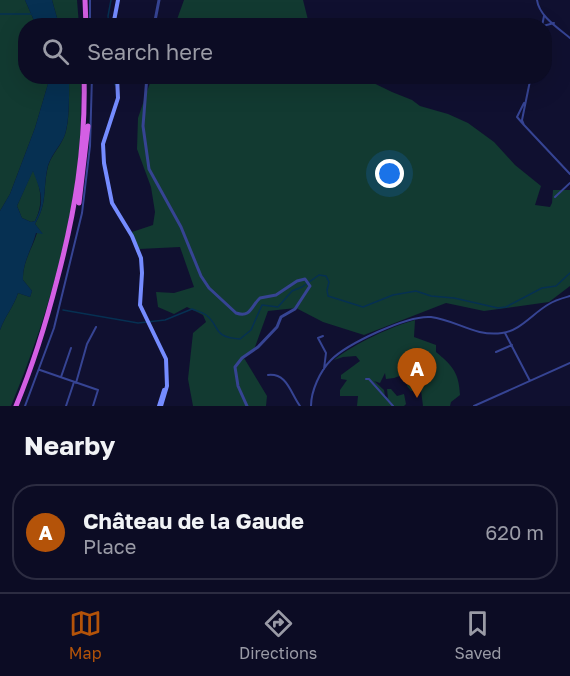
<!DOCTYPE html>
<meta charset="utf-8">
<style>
:root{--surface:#0c0c24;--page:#1a1a31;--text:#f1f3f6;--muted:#9a9ba6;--line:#2c2c41;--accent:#b45309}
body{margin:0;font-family:"Golos Text",sans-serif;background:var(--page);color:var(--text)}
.you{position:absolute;left:390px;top:174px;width:21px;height:21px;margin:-15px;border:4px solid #fff;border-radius:50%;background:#1a73e8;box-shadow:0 0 0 9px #1a73e833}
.badge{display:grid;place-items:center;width:39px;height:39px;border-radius:50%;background:var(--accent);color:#fff;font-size:20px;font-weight:700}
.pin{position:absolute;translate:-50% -50px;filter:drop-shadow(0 2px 3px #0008)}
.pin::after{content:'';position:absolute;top:32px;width:21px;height:18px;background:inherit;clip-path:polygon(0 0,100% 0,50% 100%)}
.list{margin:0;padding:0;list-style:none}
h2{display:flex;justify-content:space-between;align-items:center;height:78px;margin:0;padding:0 24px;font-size:26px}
h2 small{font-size:20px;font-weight:400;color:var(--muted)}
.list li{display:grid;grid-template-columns:39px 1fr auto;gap:18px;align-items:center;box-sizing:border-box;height:96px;margin:0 12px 12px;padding:0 12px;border:2px solid var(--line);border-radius:24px}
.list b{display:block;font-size:22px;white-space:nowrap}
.list p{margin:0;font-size:20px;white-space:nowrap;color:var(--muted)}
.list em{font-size:20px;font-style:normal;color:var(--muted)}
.icon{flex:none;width:33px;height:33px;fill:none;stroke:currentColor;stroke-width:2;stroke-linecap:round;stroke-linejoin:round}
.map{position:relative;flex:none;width:570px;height:406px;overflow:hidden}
.search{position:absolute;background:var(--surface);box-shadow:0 6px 24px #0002;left:18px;right:18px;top:18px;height:66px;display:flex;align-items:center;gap:15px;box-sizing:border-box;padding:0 21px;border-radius:24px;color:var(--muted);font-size:22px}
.sheet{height:186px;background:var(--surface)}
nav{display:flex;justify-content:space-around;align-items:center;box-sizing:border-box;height:84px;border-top:2px solid var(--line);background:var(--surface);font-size:16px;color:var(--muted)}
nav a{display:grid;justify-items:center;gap:3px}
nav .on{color:var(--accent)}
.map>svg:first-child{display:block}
</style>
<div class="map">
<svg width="570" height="406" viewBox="0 0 570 406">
<rect width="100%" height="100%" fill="#101030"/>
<path fill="#123a31" d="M0 0H25L36 25 26 26V76L50 77 35 128 10 194 0 211Z
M52 0H77L79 25H59Z
M184 0H303L308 20 311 25H175Z
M69 77H81C81 106 81 135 78 164 68 246 43 329 11 406H0V330C5 316 14 306 18 293L30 297 32 291 23 280C22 263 32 249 37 233H42L35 224C47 204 43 192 47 171 49 157 59 149 64 137 70 124 69 92 69 77Z
M152 77H361L392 92 412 100 420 106 448 114 468 123 494 142 515 165 541 186 535 205 550 207 552 203 553 190H570V286L549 302 484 311 446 303 364 335 323 322 296 308 268 311 255 347 244 358 267 396 266 406H193L188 379 193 333 206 322 203 315 187 307 174 314 158 307 156 292 174 293 194 287 180 247 139 249 132 232 153 225 155 212 151 187 137 149 138 118Z
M33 170C41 188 44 203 35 221L31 222 22 218 17 206Z
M415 320 414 337 436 345V352C453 366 459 373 460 395L451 402 450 406H423L421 390 411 391 407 386 409 381 402 380V375L394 378 386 379 385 373 380 383 374 381 384 390 385 396 388 398 387 389H391L397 396 404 394 406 404 404 406H357L358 396H340V390L347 380 341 379V375L360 361 356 356 343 357 334 360 335 359C356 343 390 327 415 320Z"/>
<path fill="#063052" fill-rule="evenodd" d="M25 0H52L59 25H36Z
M50 77H69C69 92 70 123 64 137 59 148 49 157 47 170 43 192 47 204 35 224L43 234 36 233C32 249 22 263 23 280L32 291 30 297 18 293C14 306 5 316 0 330V211L10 194 35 128ZM33 171C40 190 46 200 35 221L31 222 22 218 17 206Z"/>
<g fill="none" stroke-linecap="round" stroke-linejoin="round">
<path stroke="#063052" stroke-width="1.5" d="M0 14H32
M109 26 108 16 111 0
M114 76 115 85
M63 310 138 323 165 320 192 309C197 311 202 312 206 315 221 326 211 337 240 339L251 330 262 305 278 307 292 291 302 287 319 275 326 276 329 282 327 290 328 296 363 307 393 295 416 291 431 296 454 298 498 308 506 307 542 288 556 286 570 273"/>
<path stroke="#364493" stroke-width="2" d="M90 0V26
M537 0C539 16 558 28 570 38
M542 26 544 16
M543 26 554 23
M531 76 522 120 524 125 570 174
M524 125 517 117 524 103
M555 197 570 183
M505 333 530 381
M323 336 318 338 326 353 324 369
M496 352 512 345
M40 370 98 390 93 406
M268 375C287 373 290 392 300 406
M61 377 71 348
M366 379H369L393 406
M76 383 87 344 96 327
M25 406 54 328 82 213 90 146 92 76
M66 406 74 382
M311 406C311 391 320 371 331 360 347 344 407 315 431 317 456 320 475 337 502 333 520 331 533 313 549 304 555 300 563 298 570 296
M474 406 570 363"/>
<path stroke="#364493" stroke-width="3" d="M154 26 159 0
M147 76 143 126 149 169 181 227 201 276 209 288 236 313C251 318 251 306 260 298L276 295 297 281 305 279 310 286 295 309 281 317 277 327 258 347 242 358 235 367 238 386 247 406"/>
<path stroke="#758cff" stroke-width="4" d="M113 26 118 0
M117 76 118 98 103 144 104 163 112 203 132 236 141 258 142 273 140 305 166 359 167 386 161 406
M159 406 164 390"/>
<path stroke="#d45fe4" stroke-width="5" d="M85 0 86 26
M79 203 88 126
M16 406C33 365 46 323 57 280 75 212 86 147 84 76"/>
</g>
</svg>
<div class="you"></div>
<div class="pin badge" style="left:417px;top:398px">A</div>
<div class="search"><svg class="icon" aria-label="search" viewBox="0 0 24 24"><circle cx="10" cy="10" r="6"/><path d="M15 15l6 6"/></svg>Search here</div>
</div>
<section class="sheet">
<h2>Nearby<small></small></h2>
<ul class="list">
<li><span class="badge">A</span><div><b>Château de la Gaude</b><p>Place</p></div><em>620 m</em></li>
</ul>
</section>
<nav>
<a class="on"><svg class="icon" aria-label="map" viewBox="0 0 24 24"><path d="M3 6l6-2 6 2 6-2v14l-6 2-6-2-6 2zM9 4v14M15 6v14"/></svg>Map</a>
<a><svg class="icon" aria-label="directions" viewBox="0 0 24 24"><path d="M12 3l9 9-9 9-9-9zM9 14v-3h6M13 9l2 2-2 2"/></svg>Directions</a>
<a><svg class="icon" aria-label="saved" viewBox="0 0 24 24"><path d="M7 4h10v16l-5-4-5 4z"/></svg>Saved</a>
</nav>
